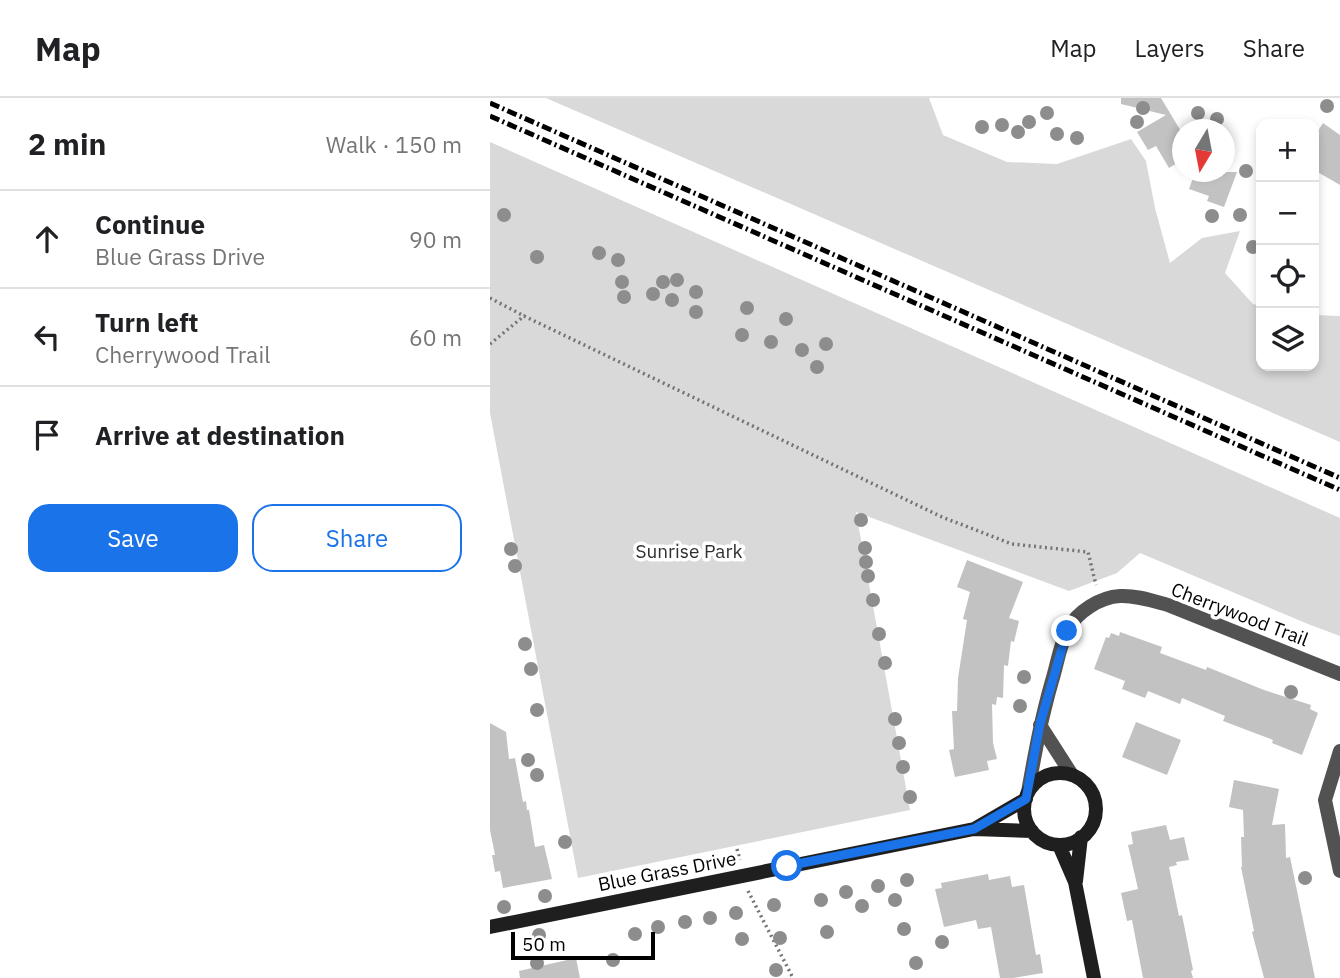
<!DOCTYPE html>
<meta charset="utf-8">
<style>
:root{--surface:#fff;--page:#f6f6f6;--text:#202124;--muted:#757577;--line:#e0e0e0;--accent:#1a73e8}
body{margin:0;font-family:"IBM Plex Sans",sans-serif;background:var(--page);color:var(--text)}
.controls{position:absolute;right:21px;top:21px;display:grid;overflow:hidden;border-radius:14px;box-shadow:0 4px 10px #0003}
.controls button{width:63px;height:63px;display:grid;place-items:center;padding:0;border:0;border-bottom:2px solid var(--line);background:var(--surface);color:var(--text);font:35px sans-serif}
.compass{position:absolute;left:682px;top:21px;width:63px;height:63px;border-radius:50%;background:var(--surface);box-shadow:0 4px 10px #0003;rotate:190deg}
.scale{position:absolute;left:21px;bottom:18px;width:144px;box-sizing:border-box;padding-left:7px;border:4px solid #000;border-top:0;font-size:19px;line-height:24px;white-space:nowrap;color:#000;-webkit-text-stroke:5px #fff;paint-order:stroke}
.stop{position:absolute;width:21px;height:21px;margin:-16px;border:5px solid #1a73e8;border-radius:50%;background:#fff}
.stop.end{background:#1a73e8;border-color:#fff;box-shadow:0 2px 7px #0008}
.list{margin:0;padding:0;list-style:none}
h2{display:flex;justify-content:space-between;align-items:center;height:91px;margin:0;padding:0 28px;font-size:30px}
h2 small{font-size:23px;font-weight:400;color:var(--muted)}
.list li{display:grid;grid-template-columns:46px 1fr auto;gap:21px;align-items:center;box-sizing:border-box;height:98px;padding:0 28px;border-top:2px solid var(--line)}
.list b{display:block;font-size:26px;white-space:nowrap}
.list p{margin:0;font-size:23px;white-space:nowrap;color:var(--muted)}
.list em{font-size:23px;font-style:normal;color:var(--muted)}
.actions{display:flex;gap:14px;padding:21px 28px}
.actions a{flex:1;padding:16px 0;border:2px solid var(--accent);border-radius:21px;text-align:center;font-size:24px;color:var(--accent)}
.actions .main{background:var(--accent);color:#fff}
.icon{flex:none;width:38px;height:38px;fill:none;stroke:currentColor;stroke-width:2;stroke-linecap:round;stroke-linejoin:round}
.map{position:relative;flex:none;width:850px;height:880px;overflow:hidden}
header{display:flex;align-items:center;gap:42px;box-sizing:border-box;height:98px;padding:0 35px;background:var(--surface);border-bottom:2px solid var(--line)}
header strong{font-size:33px}
nav{display:flex;gap:38px;margin-inline-start:auto;font-size:24px}
main{display:flex}
aside{flex:1;background:var(--surface)}
.map>svg:first-child{display:block}
</style>
<header>
<strong>Map</strong>
<nav><a>Map</a><a>Layers</a><a>Share</a></nav>
</header>
<main>
<aside>
<h2>2 min<small>Walk · 150 m</small></h2>
<ul class="list">
<li><svg class="icon" aria-label="ahead" viewBox="0 0 24 24"><path d="M12 20V5M6 11l6-6 6 6"/></svg><div><b>Continue</b><p>Blue Grass Drive</p></div><em>90 m</em></li>
<li><svg class="icon" aria-label="left" viewBox="0 0 24 24"><path d="M17 20v-9H6M10 6l-5 5 5 5"/></svg><div><b>Turn left</b><p>Cherrywood Trail</p></div><em>60 m</em></li>
<li><svg class="icon" aria-label="arrive" viewBox="0 0 24 24"><path d="M6 21V4h12l-3 4 3 4H6"/></svg><div><b>Arrive at destination</b></div></li>
</ul>
<div class="actions"><a class="main">Save</a><a>Share</a></div>
</aside>
<div class="map">
<svg width="850" height="880" viewBox="0 0 850 880">
<rect width="100%" height="100%" fill="#fff"/>
<path fill="#d9d9d9" d="M56 0H439L453 37 517 64 567 66 641 41 656 63 665 110 680 165 712 140 750 133 735 175 763 206 771 208V268H824V217L850 218V344Z
M0 44 850 420V538L818 526 650 455 627 475 579 493 366 414 420 712 88 780 0 315Z"/>
<path fill="#c2c2c2" d="M631 0H671L692 35V62L679 70 666 48 658 52 647 34 676 17 631 6Z
M833 25 850 37V87L824 72V39Z
M705 74H747L734 109 717 103 719 98 699 91Z
M477 462 533 484 519 520 529 523 524 544 521 543 518 568 514 567 513 600 507 599 506 607 502 606 503 645 507 661 497 663 499 672 465 679 459 652 464 651 462 613H467L468 580 477 522 473 521 480 494 467 489Z
M630 534 672 549 670 555 716 572 717 569 774 592 821 607 820 611 828 615 812 657 782 645 783 642 733 623 735 618 692 600 690 606 658 593 655 600 632 591 635 583 604 571 616 539 619 540 621 535 629 538Z
M646 624 691 642 677 677 632 659Z
M0 625 16 634 19 661 25 660 33 704 36 703 37 712H39L45 749 54 747 62 781 13 790 10 773 5 774 2 757H5L0 732Z
M744 682 789 691 782 727 795 726 796 760 800 759 825 880H774L762 834 764 833 751 769H752L751 739H754L753 712 739 709Z
M676 727 680 742 694 739 699 762 686 764 687 767 679 769 689 818 692 817 703 872 701 873 703 880H653L642 822 637 823 631 795 648 791 638 747 643 746 641 734Z
M498 776 499 782 520 778 522 789 534 787 546 857 550 856 553 875 523 880H510L501 829 488 831 486 822 454 829 445 791 452 790 451 785Z
M86 860 90 880H30L29 873Z"/>
<g fill="none" stroke-linecap="round" stroke-linejoin="round">
<path stroke="#747474" stroke-width="3.5" stroke-dasharray="2 3.5" stroke-linecap="butt" d="M0 200 34 218
M0 246 34 218 452 419 522 446 598 454 606 487
M247 751 250 762
M258 793 303 880"/>
<path stroke="#525252" stroke-width="14" d="M550 627 582 677
M850 653 835 702 850 773
M538 694C545 655 551 621 562 583 567 567 570 546 578 531 587 514 610 499 630 498 646 497 663 503 678 507L850 576"/>
<path stroke="#1f1f1f" stroke-width="14" d="M534 711a36 36 0 1 1 72 0a36 36 0 1 1-72 0Z
M486 730 536 701
M569 747 585 784 604 880
M586 783 591 739
M0 829 484 731 542 733"/>
<path stroke="#000" stroke-width="5" stroke-dasharray="10 3.5 2 3.5" stroke-linecap="butt" d="M0 5 850 380
M0 18 850 392"/>
</g>
<g fill="#8d8d8d">
<circle cx="837" cy="8" r="7"/>
<circle cx="653" cy="10" r="7"/>
<circle cx="557" cy="15" r="7"/>
<circle cx="708" cy="15" r="7"/>
<circle cx="727" cy="21" r="7"/>
<circle cx="539" cy="24" r="7"/>
<circle cx="647" cy="24" r="7"/>
<circle cx="512" cy="27" r="7"/>
<circle cx="492" cy="29" r="7"/>
<circle cx="528" cy="34" r="7"/>
<circle cx="567" cy="36" r="7"/>
<circle cx="587" cy="40" r="7"/>
<circle cx="756" cy="73" r="7"/>
<circle cx="14" cy="117" r="7"/>
<circle cx="750" cy="117" r="7"/>
<circle cx="722" cy="118" r="7"/>
<circle cx="763" cy="149" r="7"/>
<circle cx="109" cy="155" r="7"/>
<circle cx="47" cy="159" r="7"/>
<circle cx="128" cy="162" r="7"/>
<circle cx="187" cy="182" r="7"/>
<circle cx="132" cy="184" r="7"/>
<circle cx="173" cy="184" r="7"/>
<circle cx="206" cy="194" r="7"/>
<circle cx="163" cy="196" r="7"/>
<circle cx="134" cy="199" r="7"/>
<circle cx="182" cy="202" r="7"/>
<circle cx="257" cy="210" r="7"/>
<circle cx="206" cy="214" r="7"/>
<circle cx="296" cy="221" r="7"/>
<circle cx="252" cy="237" r="7"/>
<circle cx="281" cy="244" r="7"/>
<circle cx="336" cy="246" r="7"/>
<circle cx="312" cy="252" r="7"/>
<circle cx="327" cy="269" r="7"/>
<circle cx="371" cy="422" r="7"/>
<circle cx="375" cy="450" r="7"/>
<circle cx="21" cy="451" r="7"/>
<circle cx="376" cy="464" r="7"/>
<circle cx="25" cy="468" r="7"/>
<circle cx="378" cy="478" r="7"/>
<circle cx="383" cy="502" r="7"/>
<circle cx="389" cy="536" r="7"/>
<circle cx="35" cy="546" r="7"/>
<circle cx="395" cy="565" r="7"/>
<circle cx="41" cy="571" r="7"/>
<circle cx="534" cy="579" r="7"/>
<circle cx="801" cy="594" r="7"/>
<circle cx="530" cy="608" r="7"/>
<circle cx="47" cy="612" r="7"/>
<circle cx="405" cy="621" r="7"/>
<circle cx="409" cy="645" r="7"/>
<circle cx="38" cy="662" r="7"/>
<circle cx="413" cy="669" r="7"/>
<circle cx="47" cy="677" r="7"/>
<circle cx="420" cy="699" r="7"/>
<circle cx="75" cy="744" r="7"/>
<circle cx="815" cy="780" r="7"/>
<circle cx="417" cy="782" r="7"/>
<circle cx="388" cy="788" r="7"/>
<circle cx="356" cy="794" r="7"/>
<circle cx="55" cy="798" r="7"/>
<circle cx="331" cy="802" r="7"/>
<circle cx="405" cy="802" r="7"/>
<circle cx="284" cy="807" r="7"/>
<circle cx="372" cy="808" r="7"/>
<circle cx="14" cy="809" r="7"/>
<circle cx="246" cy="815" r="7"/>
<circle cx="220" cy="820" r="7"/>
<circle cx="195" cy="824" r="7"/>
<circle cx="168" cy="829" r="7"/>
<circle cx="414" cy="831" r="7"/>
<circle cx="337" cy="834" r="7"/>
<circle cx="145" cy="836" r="7"/>
<circle cx="49" cy="837" r="7"/>
<circle cx="290" cy="840" r="7"/>
<circle cx="252" cy="841" r="7"/>
<circle cx="452" cy="844" r="7"/>
<circle cx="123" cy="862" r="7"/>
<circle cx="47" cy="865" r="7"/>
<circle cx="426" cy="865" r="7"/>
<circle cx="286" cy="872" r="7"/>
</g>
<g fill="none" stroke-linecap="round" stroke-linejoin="round">
<path stroke="#1a73e8" stroke-width="9" d="M297 768 484 731 536 701 550 626 577 533"/>
</g>
<g text-anchor="middle" stroke-width="7" stroke-linejoin="round" paint-order="stroke">
<g font-size="19" fill="#303030" stroke="#fff">
<text x="199" y="460">Sunrise Park</text>
</g>
<g font-size="19" fill="#000" stroke="#fff">
<text transform="translate(750 516) rotate(21)" y="7">Cherrywood Trail</text>
<text transform="translate(177 773) rotate(-11)" y="7">Blue Grass Drive</text>
</g>
</g>
</svg>
<div class="controls">
<button>+</button>
<button>−</button>
<button><svg class="icon" aria-label="locate" viewBox="0 0 24 24"><circle cx="12" cy="12" r="6"/><path d="M12 2v4M12 18v4M2 12h4M18 12h4"/></svg></button>
<button><svg class="icon" aria-label="layers" viewBox="0 0 24 24"><path d="M12 4l9 5-9 5-9-5zM3 14l9 5 9-5"/></svg></button>
</div>
<svg class="compass" viewBox="-18 -18 36 36"><path d="M0-13l5 13h-10z" fill="#e53935"/><path d="M0 13l5-13h-10z" fill="#757577"/></svg>
<div class="scale">50 m</div>
<div class="stop" style="left:297px;top:768px"></div>
<div class="stop end" style="left:577px;top:533px"></div>
</div>
</main>
